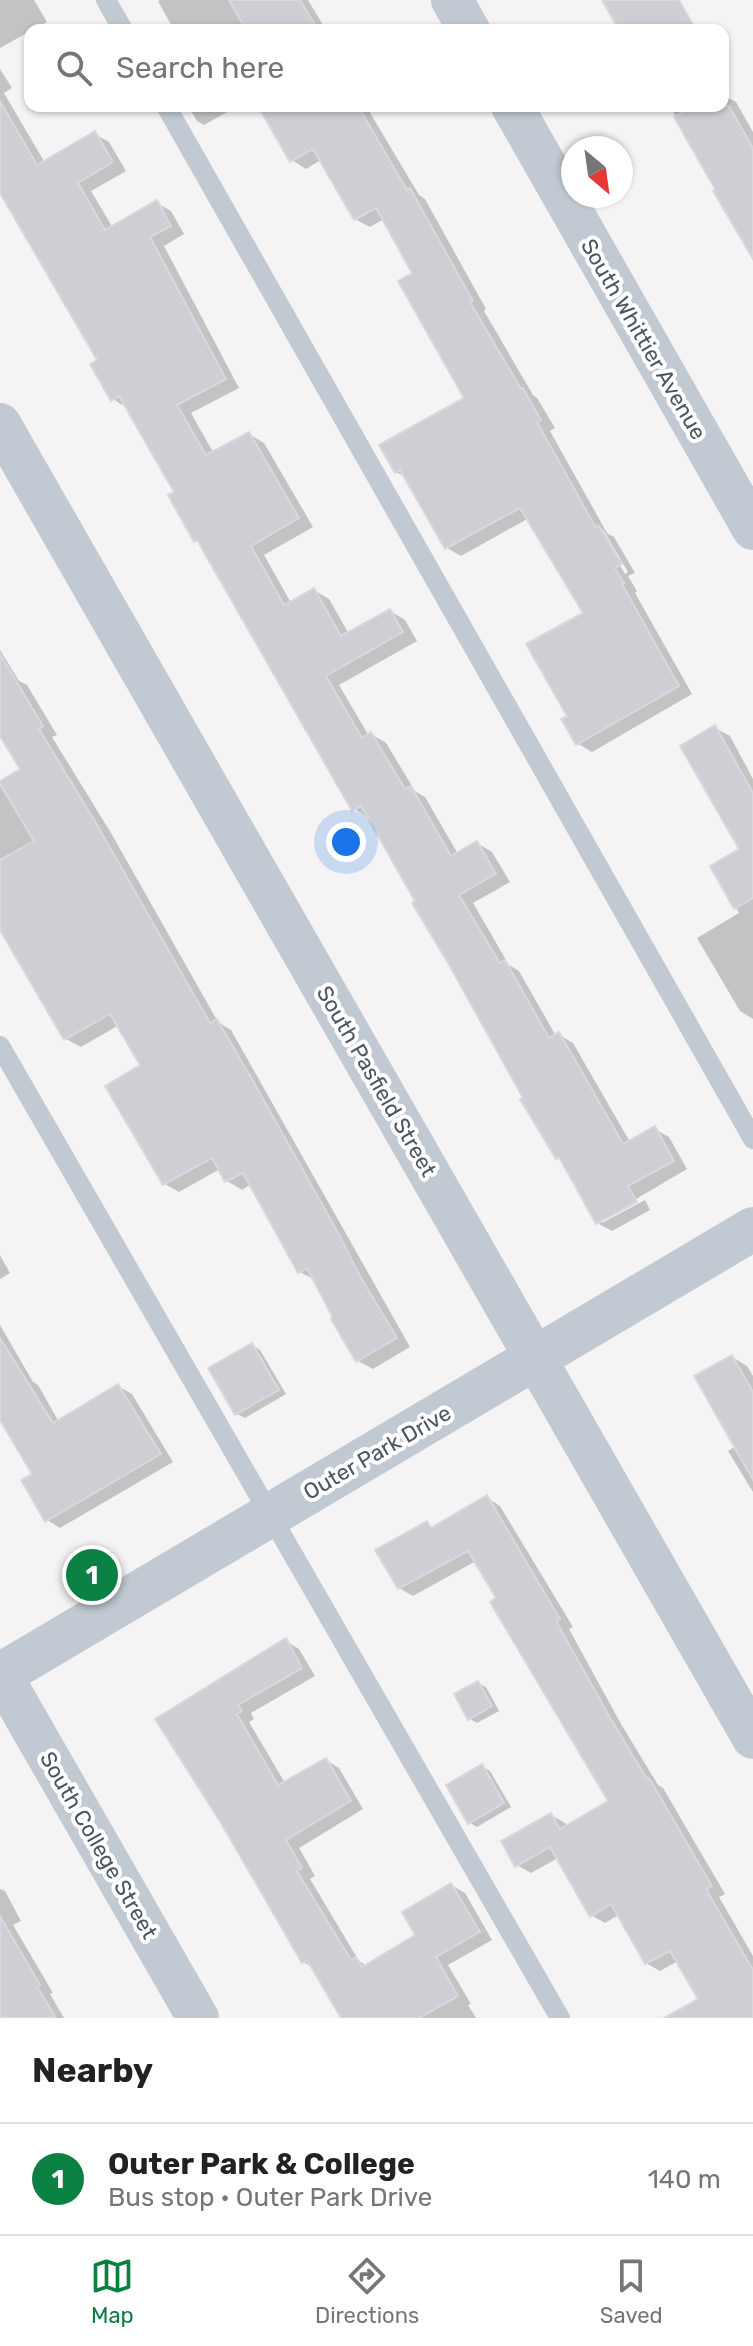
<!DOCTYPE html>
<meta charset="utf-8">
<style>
:root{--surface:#fff;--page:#f6f6f6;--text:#222;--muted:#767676;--line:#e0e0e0;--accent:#0b8043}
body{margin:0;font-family:Rubik,sans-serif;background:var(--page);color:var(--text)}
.compass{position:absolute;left:561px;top:136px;width:72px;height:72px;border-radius:50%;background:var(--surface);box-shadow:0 2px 6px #0004;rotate:151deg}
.you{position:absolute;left:346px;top:842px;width:28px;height:28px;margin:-20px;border:6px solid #fff;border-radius:50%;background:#1a73e8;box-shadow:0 0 0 12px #1a73e833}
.badge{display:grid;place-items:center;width:52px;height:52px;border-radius:50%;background:var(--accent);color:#fff;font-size:26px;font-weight:700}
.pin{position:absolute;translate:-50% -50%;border:4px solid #fff;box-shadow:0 2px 8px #0006}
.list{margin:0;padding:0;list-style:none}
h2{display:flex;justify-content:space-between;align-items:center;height:104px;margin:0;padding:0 32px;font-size:34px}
h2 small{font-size:26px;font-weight:400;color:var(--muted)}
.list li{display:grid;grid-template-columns:52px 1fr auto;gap:24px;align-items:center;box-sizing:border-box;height:112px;padding:0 32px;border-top:2px solid var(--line)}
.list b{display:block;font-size:30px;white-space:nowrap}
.list p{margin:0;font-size:26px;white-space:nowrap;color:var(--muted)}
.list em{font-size:26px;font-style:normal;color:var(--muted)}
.icon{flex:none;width:44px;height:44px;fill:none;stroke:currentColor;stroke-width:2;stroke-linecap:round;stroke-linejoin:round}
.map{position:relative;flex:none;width:753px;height:2018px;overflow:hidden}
.search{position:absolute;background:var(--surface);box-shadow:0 2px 6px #0004;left:24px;right:24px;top:24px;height:88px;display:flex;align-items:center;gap:20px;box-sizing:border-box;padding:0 28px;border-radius:16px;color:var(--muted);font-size:30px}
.sheet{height:216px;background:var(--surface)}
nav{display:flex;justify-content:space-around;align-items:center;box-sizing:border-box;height:112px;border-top:2px solid var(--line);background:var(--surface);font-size:22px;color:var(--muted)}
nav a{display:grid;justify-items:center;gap:4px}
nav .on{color:var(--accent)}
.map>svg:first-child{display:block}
</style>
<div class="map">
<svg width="753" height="2018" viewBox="0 0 753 2018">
<rect width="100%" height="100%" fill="#f5f3f3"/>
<path fill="#0003" fill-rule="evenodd" d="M0 0H34L47 22 0 48Z
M160 0H308L326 30H174L158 1Z
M0 69 12 88 4 93 45 163 95 134 109 142 126 171 91 191 113 228 157 203 171 211 184 234 164 246 239 388 191 413 214 454 249 434 264 443 313 527 264 555 291 603 314 590 329 599 349 634 390 611 405 620 417 641 339 685 369 736 371 734 386 743 415 791 425 797 458 854 477 843 492 852 510 882 473 903 509 965 519 971 556 1036 559 1035 573 1043 630 1142 655 1129 669 1137 687 1169 602 1219V1223L645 1200 650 1210 612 1231 597 1223 563 1160 557 1158 418 902 368 818 354 809 202 544 195 540 177 493 127 408 113 399 100 361 0 179Z
M723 95 736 102 753 132V260L748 252 750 250 670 106H723Z
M188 106H238L204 125 197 121Z
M261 106H366L419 195 425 199 486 309 484 311 533 395 537 398 555 428 550 431 607 533 614 537 635 573 628 576 637 591 635 593 692 694 592 752 577 743 569 717 586 613 529 518 461 556 447 548 407 478 396 472 466 399 415 274 384 219 370 227 355 219 321 160 306 169 292 160ZM596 524 604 531 628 572 625 574Z
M0 650 19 681 27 685 57 735 52 737 111 833 218 1022 231 1030 410 1347 373 1369 358 1361 315 1280 300 1272 251 1184 242 1190 227 1181 220 1169 179 1192 165 1184 142 1066 119 1025 81 1047 66 1039 0 921V784L23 770 0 732Z
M715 728 730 736 753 779V1019L740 1011 697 938 739 913 712 867 741 850Z
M0 1255 10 1273 0 1279Z
M0 1325 33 1382 38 1385 59 1422 118 1386 132 1394 173 1462 60 1528 47 1520 34 1475 0 1416Z
M252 1345 260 1350 286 1394 245 1418 237 1414Z
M732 1357 747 1366 753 1376V1492L728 1451 736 1446Z
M487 1498 500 1506 573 1627 569 1629 621 1724 658 1785 663 1788 725 1894 719 1897 753 1956V2018H668L700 2000 678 1961 660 1971 646 1963 620 1914 605 1923 591 1915 558 1858 531 1873 517 1865 551 1815 565 1823 568 1827 611 1802 476 1561 413 1596 399 1588 427 1524 435 1528Z
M286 1641 299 1649 315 1676 251 1713 254 1719 249 1722 285 1783 326 1760 339 1768 363 1809 299 1848 315 1876 310 1879 359 1961 367 1966 418 1936 451 1885 465 1893 492 1940 448 1965 471 2004 468 2005 476 2018H344L314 1968 303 1962 222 1822 158 1720Z
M478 1683 486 1687 499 1711 477 1723 470 1719Z
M482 1766 490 1771 511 1807 477 1827 470 1823Z
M0 1889 5 1891 21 1921 13 1925 53 1993 50 1994 64 2018H0Z"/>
<path fill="#cdcfd5" stroke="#d7d9de" stroke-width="2" d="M229 0H300L318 30H246Z
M602 0H679L696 30H619Z
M0 101 37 165 95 131 113 162 78 183 105 230 157 200 171 226 150 237 226 379 177 405 206 455 249 432 299 518 251 546 284 605 314 588 341 636 390 609 403 632 326 676 362 738 371 732 405 789 411 786 451 856 477 841 496 874 459 895 500 963 505 960 549 1038 559 1032 623 1144 655 1126 674 1161 628 1186 637 1202 596 1224 559 1157 556 1159 520 1099 523 1098 448 963 412 903 415 901 361 806 352 811 197 540 194 542 168 495 174 492 119 396 111 401 90 364 97 360 0 193Z
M258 106H358L407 190 410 188 473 301 470 302 521 389 523 388 541 420 537 422 596 528 599 526 622 564 615 568 624 583 622 584 679 686 576 745 561 719 567 716 526 644 583 613 520 508 445 549 400 470 395 473 379 445 464 398 398 281 412 273 376 208 354 220 313 149 290 162Z
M694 106H729L753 148V259L713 191 715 189 674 117Z
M0 654 43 726 39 729 96 823 210 1023 217 1019 253 1081 336 1229 360 1276 397 1338 356 1362 331 1319 333 1318 307 1268 298 1273 243 1173 225 1182 212 1158 163 1185 105 1086 140 1065 110 1014 64 1040 0 930V860L34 841 0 784V781L20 769 0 736Z
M715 725 753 793V898L734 909 710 866 739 849 680 746Z
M0 1338 53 1423 118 1384 161 1454 45 1522 21 1480 32 1474 0 1420Z
M252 1343 279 1390 235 1415 208 1368Z
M732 1355 753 1392V1480L694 1376Z
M487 1495 560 1619 556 1621 608 1714 647 1779 649 1778 712 1886 706 1889 753 1970V2018H664L698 1999 670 1951 645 1964 611 1904 590 1917 550 1847 515 1867 501 1841 551 1813 560 1829 608 1801 490 1602 496 1598 468 1551 398 1589 375 1550 427 1521 431 1528Z
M286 1638 302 1668 238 1705 242 1711 237 1714 278 1785 326 1758 351 1801 286 1840 302 1868 297 1871 351 1960 356 1957 362 1967 415 1935 402 1912 451 1883 480 1932 436 1957 458 1996 419 2018H341L307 1960 302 1963 221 1823 155 1719Z
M478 1681 492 1706 468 1720 454 1694Z
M482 1764 504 1803 468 1824 446 1785Z
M0 1916 40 1985 37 1986 56 2018H0Z"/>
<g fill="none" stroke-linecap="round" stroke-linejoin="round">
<path stroke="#c1cad2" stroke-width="20" d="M106 0 123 30
M166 106 753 1139
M0 1046 560 2018"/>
<path stroke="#c1cad2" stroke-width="42" d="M452 0 469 30
M512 106 753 529
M0 424 753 1738
M0 1673 198 2018"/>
<path stroke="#c1cad2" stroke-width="44" d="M0 1675 753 1229"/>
</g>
<g text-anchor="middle" stroke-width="8" stroke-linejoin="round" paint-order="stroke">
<g font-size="22" fill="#4a5661" stroke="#fff">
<text transform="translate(644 339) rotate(60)" y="8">South Whittier Avenue</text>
<text transform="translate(377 1081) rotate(60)" y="8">South Pasfield Street</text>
<text transform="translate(377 1452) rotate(-30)" y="8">Outer Park Drive</text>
<text transform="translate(99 1845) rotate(60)" y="8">South College Street</text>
</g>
</g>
</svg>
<svg class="compass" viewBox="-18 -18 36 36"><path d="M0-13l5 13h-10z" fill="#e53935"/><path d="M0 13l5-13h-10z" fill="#767676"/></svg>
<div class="you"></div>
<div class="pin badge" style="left:92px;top:1575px">1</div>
<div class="search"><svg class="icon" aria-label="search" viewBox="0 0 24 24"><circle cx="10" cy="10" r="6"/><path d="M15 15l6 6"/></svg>Search here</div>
</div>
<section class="sheet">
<h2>Nearby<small></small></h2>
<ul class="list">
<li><span class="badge">1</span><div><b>Outer Park &amp; College</b><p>Bus stop · Outer Park Drive</p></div><em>140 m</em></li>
</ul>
</section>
<nav>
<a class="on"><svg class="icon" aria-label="map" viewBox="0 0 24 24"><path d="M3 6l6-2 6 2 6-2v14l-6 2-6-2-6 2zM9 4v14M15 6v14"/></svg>Map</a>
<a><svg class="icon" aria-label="directions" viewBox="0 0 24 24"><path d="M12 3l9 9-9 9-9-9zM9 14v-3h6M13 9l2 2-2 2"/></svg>Directions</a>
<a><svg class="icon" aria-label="saved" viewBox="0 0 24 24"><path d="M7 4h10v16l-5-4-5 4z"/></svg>Saved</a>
</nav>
